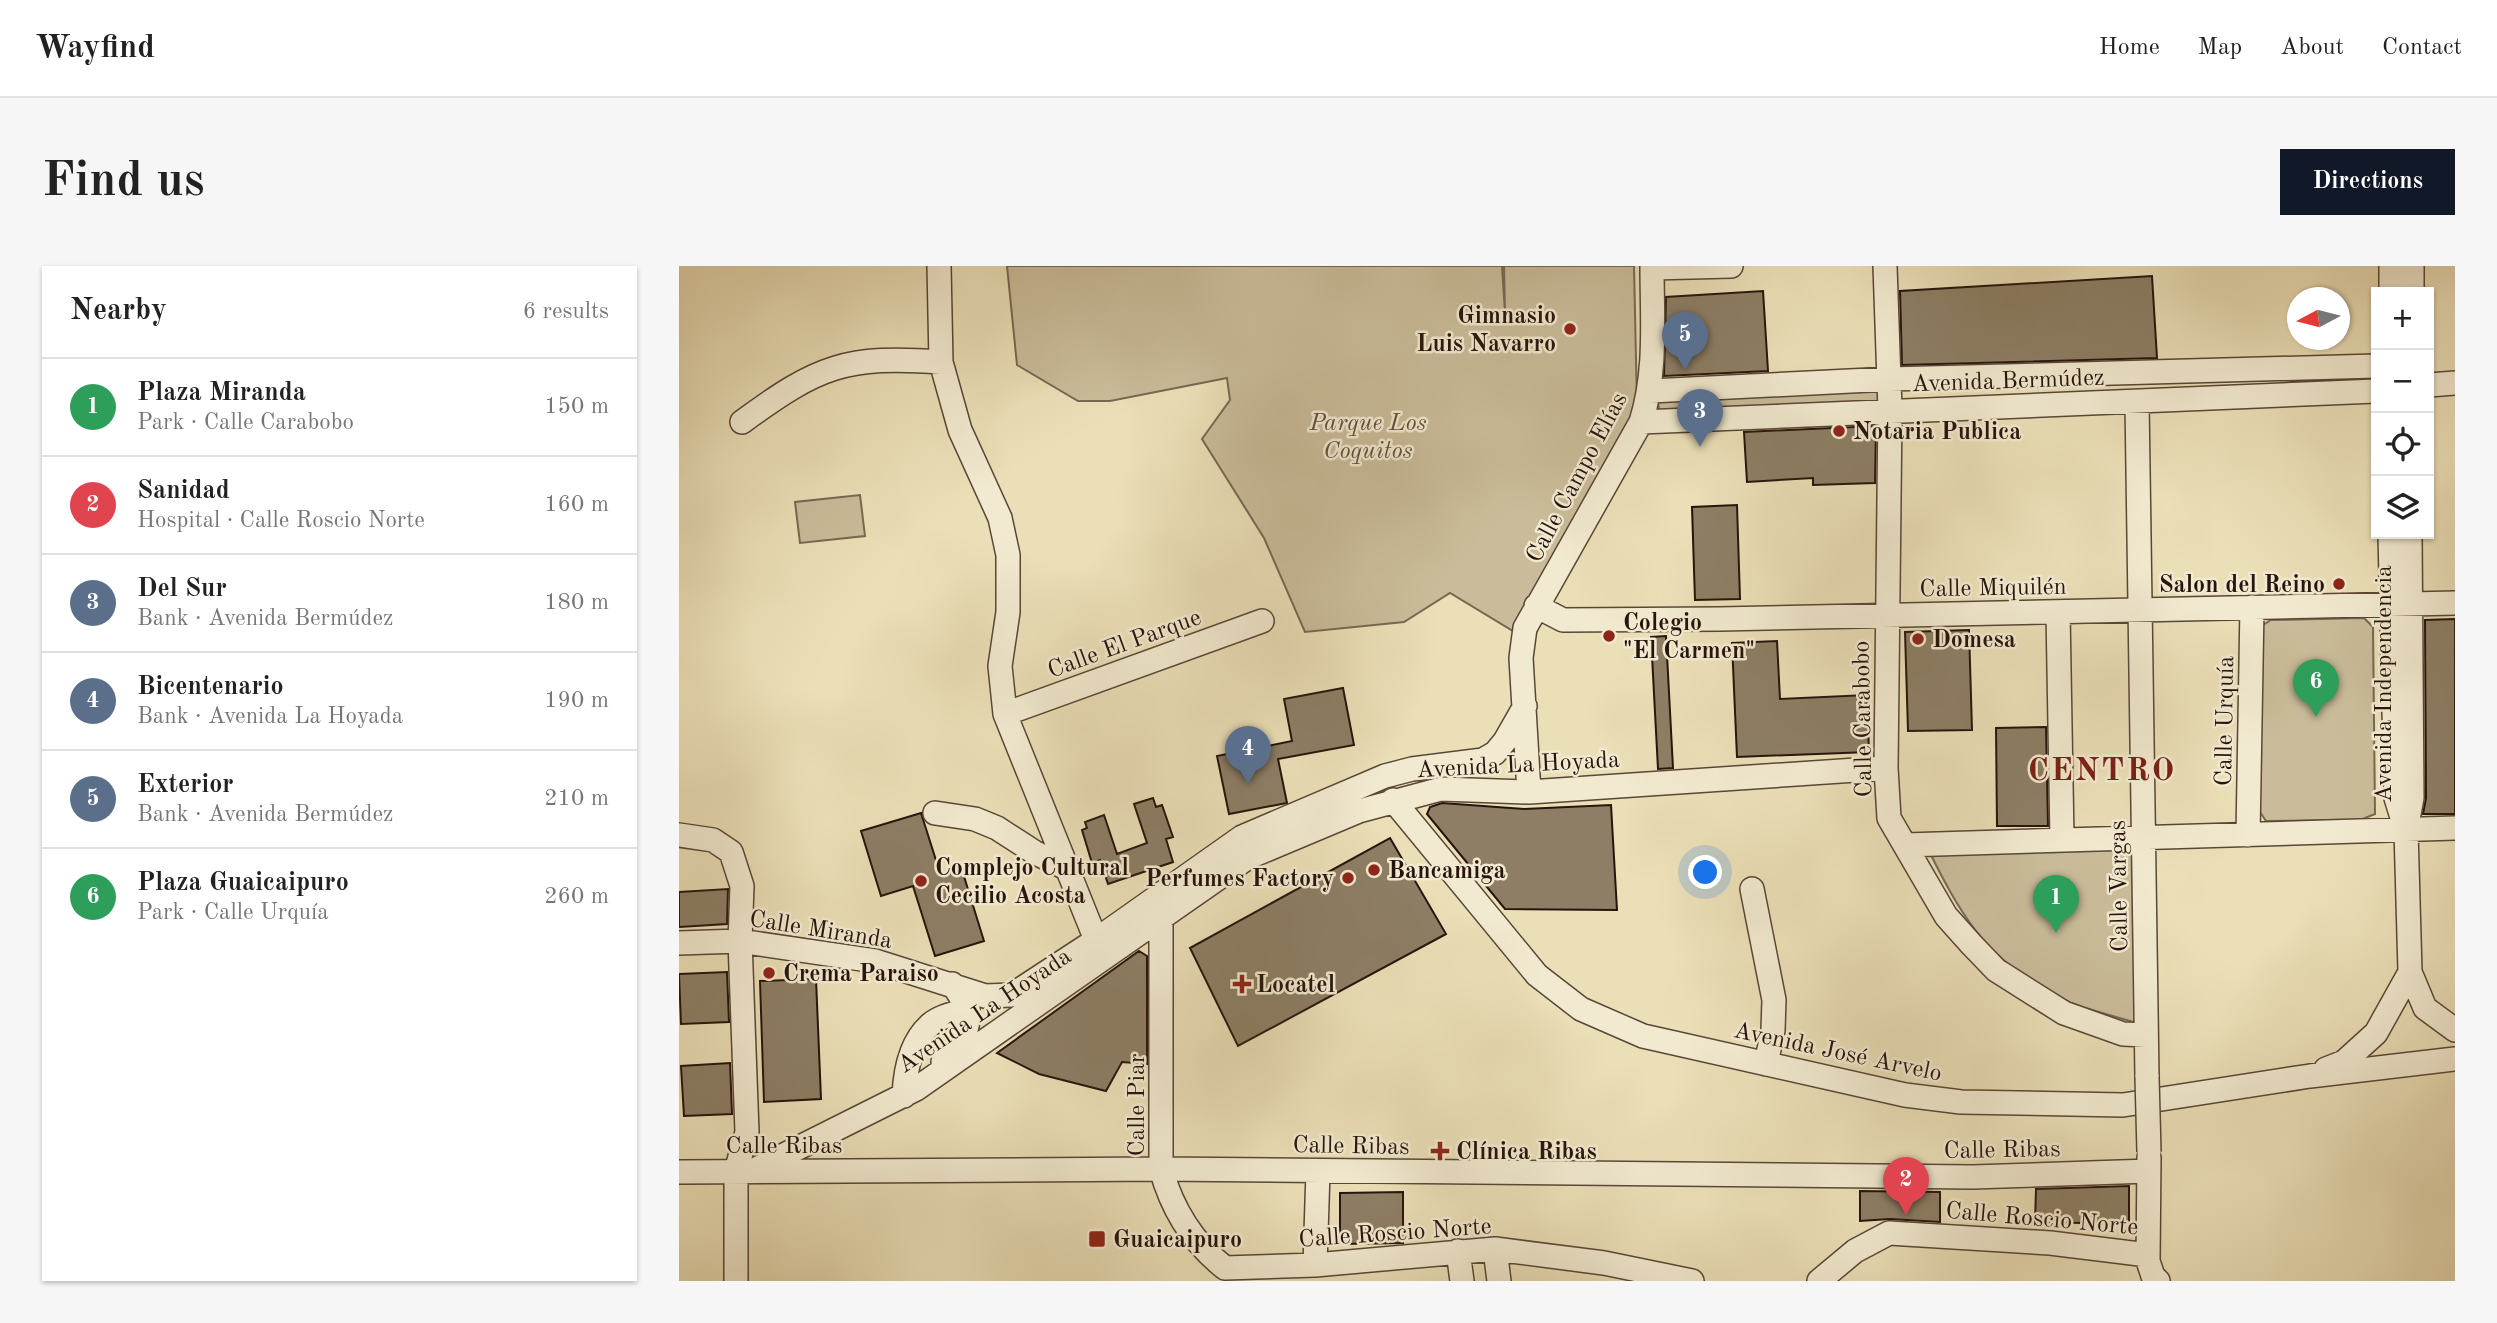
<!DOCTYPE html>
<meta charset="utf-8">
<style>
:root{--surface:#fff;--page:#f6f6f6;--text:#222;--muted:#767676;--line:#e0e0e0;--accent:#111827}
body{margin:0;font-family:"Old Standard TT",serif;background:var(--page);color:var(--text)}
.controls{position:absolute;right:21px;top:21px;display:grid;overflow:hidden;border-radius:0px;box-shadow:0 2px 5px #0004}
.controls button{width:63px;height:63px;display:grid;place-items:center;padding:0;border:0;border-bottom:2px solid var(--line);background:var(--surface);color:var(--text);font:35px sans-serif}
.compass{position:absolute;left:1608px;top:21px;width:63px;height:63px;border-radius:50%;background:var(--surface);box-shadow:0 2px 5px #0004;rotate:263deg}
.you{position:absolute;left:1027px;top:607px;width:24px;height:24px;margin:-18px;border:5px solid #fff;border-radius:50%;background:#1a73e8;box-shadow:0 0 0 10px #1a73e833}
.badge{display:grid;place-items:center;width:46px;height:46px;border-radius:50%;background:var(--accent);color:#fff;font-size:23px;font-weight:700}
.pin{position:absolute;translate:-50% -58px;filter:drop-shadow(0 2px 4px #0008)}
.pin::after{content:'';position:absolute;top:37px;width:24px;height:21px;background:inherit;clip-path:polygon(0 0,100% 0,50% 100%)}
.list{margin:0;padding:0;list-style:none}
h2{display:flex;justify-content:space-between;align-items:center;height:91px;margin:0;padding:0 28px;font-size:30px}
h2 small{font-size:23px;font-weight:400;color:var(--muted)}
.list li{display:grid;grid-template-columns:46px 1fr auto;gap:21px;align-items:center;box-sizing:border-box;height:98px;padding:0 28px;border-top:2px solid var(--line)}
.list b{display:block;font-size:26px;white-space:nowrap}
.list p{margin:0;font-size:23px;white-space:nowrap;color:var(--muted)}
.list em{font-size:23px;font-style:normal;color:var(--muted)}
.icon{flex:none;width:38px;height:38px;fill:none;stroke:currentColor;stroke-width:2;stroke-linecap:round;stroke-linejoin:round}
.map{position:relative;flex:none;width:1776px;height:1015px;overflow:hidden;border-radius:0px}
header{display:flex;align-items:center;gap:42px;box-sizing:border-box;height:98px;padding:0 35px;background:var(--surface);border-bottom:2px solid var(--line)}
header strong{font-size:33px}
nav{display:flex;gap:38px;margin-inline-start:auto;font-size:24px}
.intro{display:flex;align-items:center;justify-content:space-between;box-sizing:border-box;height:168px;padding:0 42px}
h1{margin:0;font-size:49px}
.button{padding:18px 32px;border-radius:0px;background:var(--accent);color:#fff;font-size:24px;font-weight:700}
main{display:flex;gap:42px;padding:0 42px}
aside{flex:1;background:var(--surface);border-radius:0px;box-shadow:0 2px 5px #0004}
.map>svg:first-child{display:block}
</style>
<header>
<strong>Wayfind</strong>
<nav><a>Home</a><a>Map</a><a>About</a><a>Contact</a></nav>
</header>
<div class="intro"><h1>Find us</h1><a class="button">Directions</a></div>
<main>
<aside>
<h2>Nearby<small>6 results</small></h2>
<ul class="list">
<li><span class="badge" style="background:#2e9e5b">1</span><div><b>Plaza Miranda</b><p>Park · Calle Carabobo</p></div><em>150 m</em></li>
<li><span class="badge" style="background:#e0444e">2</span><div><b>Sanidad</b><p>Hospital · Calle Roscio Norte</p></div><em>160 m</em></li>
<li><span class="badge" style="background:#5c6f8a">3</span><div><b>Del Sur</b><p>Bank · Avenida Bermúdez</p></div><em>180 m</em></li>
<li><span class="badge" style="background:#5c6f8a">4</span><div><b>Bicentenario</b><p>Bank · Avenida La Hoyada</p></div><em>190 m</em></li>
<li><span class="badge" style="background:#5c6f8a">5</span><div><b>Exterior</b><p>Bank · Avenida Bermúdez</p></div><em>210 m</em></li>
<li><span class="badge" style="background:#2e9e5b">6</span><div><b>Plaza Guaicaipuro</b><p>Park · Calle Urquía</p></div><em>260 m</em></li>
</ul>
</aside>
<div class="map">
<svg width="1776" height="1015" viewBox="0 0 1776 1015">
<rect width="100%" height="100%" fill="#ebdfb7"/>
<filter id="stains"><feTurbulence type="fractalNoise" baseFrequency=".00286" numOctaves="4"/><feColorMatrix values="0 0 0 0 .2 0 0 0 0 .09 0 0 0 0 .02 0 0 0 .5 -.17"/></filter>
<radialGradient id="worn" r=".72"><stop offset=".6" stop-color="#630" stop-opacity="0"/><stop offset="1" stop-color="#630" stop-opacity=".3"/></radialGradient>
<path fill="#cabc9a" stroke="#786853" stroke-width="2" d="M328 0H823L826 47 825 0H955L958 139 834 365 771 327 725 356 626 366 585 272 523 173 551 134 548 112 431 135H399L338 99Z
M1199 123 1200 139 980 147 979 132Z
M181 229 186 270 121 277 116 236Z
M1685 352 1694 361 1696 548 1681 554 1587 555 1579 543V362L1592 354Z
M1454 583 1457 757C1433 749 1407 744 1385 734 1313 699 1285 656 1251 587Z"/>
<path fill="#8d7e65" stroke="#27140c" stroke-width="2" d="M1473 10 1478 92 1223 99 1221 25Z
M1084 25 1089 105 985 110 987 31Z
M1197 160 1196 217 1134 219V212L1068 216 1065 166Z
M1058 239 1061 333 1016 334 1013 241Z
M1776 353V548H1744L1747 532 1746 354Z
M1290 364 1293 464 1229 465 1226 366Z
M987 370 994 502 979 503 972 371Z
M1098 375 1101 433 1188 429 1190 486 1058 491 1053 377Z
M664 422 675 479 599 493 608 537 550 548 538 490 613 475 605 433Z
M1367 461 1369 560H1318L1317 462Z
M474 532 477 541 483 539 494 571 487 573 494 596 429 618 421 594 413 597 403 564 408 562 406 556 425 549 438 588 468 577 455 538Z
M763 537 845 543 932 539 938 644 826 643 748 548 751 541Z
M242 547 262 610 283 604 305 675 256 690 234 620 202 630 182 565Z
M711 572 767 668 559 780 511 682Z
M49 623 48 658 0 661V626Z
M460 685 468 690V798L443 796 427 825 360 808 318 787Z
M48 706 50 756 2 758 0 708Z
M137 713 142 833 85 836 81 715Z
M51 797 53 848 5 850 2 800Z
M1450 920V958L1356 956 1357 923Z
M1181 925 1261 926V956L1211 953 1181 955Z
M724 926V977L661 978V927Z"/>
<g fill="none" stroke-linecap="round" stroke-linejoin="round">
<defs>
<path id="minor" d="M260 0 262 96 281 164 321 252 329 289V346L321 400 326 448 417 674
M1206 0 1211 144 1207 502 1210 552 1267 650 1292 678 1317 704 1385 747 1444 768 1467 769
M1712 0V26
M973 2 1052 0
M1733 26V0
M1750 119 1776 117
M972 125 1211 113 1697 100
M1458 136 1468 811
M63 156C139 100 167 89 262 96
M962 156 1697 125
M1711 268 1717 532 1726 561
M857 340 884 354 1041 353 1776 337
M1379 346 1383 573
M326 448 583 355
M850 526 842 392 846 362 962 156C978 105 973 53 973 0
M714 534 858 709 902 743 964 770 1226 829 1282 836 1444 839 1631 810 1776 793
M256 547 296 553 318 562 355 586 389 603
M0 569 34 574 52 586 63 620 61 675 68 866 57 905V1015
M1569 569 1573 341
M1226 579 1776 562
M1073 623 1095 734 1094 764 1087 798
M482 655V903C493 943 513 976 546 1002
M0 677 61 675 196 695 306 730 333 729 417 674 563 571 706 510 733 503 804 494 816 487 826 475 846 440
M1731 706 1746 742 1776 764
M264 796C292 767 298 750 273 718
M1647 803 1665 796 1697 767 1731 706 1727 564 1733 532 1731 268
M225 830C226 805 232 775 252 758 261 750 278 747 289 743
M1470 892 1469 995 1474 1010 1479 1015
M79 902 237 823 568 592 680 545 762 523 850 526 1207 502
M0 906 482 903 1294 911 1470 905
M816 983 820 1015
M779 985 783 1015
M636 999 639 905
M546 1002 636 999 816 983 925 997 1013 1015
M1140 1015 1176 985 1210 967 1371 977 1469 989"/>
</defs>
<use href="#minor" stroke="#584737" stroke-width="26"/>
<use href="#minor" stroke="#f2ead0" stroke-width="23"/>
<defs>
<path id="minor-bridge" d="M1468 811 1470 886"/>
</defs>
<use href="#minor-bridge" stroke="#584737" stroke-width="26" stroke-linecap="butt"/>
<use href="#minor-bridge" stroke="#f2ead0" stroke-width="23"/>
</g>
<g fill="#8f2418" stroke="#f2ead0" stroke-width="2.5">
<circle cx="891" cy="63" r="7"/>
<circle cx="1160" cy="165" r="7"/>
<circle cx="1660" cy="318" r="7"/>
<circle cx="930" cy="370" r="7"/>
<circle cx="1239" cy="373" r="7"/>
<circle cx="695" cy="604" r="7"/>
<circle cx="669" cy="612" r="7"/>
<circle cx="242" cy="615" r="7"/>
<circle cx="90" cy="707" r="7"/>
<path d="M559.5 707.5h7v7h7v7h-7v7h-7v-7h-7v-7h7z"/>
<path d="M757.5 874.5h7v7h7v7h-7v7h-7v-7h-7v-7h7z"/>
<rect x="409" y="964" width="18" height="18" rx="3.5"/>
</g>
<g text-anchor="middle" stroke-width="5" stroke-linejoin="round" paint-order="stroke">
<g font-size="24" font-weight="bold" fill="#27140c" stroke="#f2ead0" text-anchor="start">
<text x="877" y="57" text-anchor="end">Gimnasio<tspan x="877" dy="28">Luis Navarro</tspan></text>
<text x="1174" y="173">Notaria Publica</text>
<text x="1646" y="326" text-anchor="end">Salon del Reino</text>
<text x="944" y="364">Colegio<tspan x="944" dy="28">"El Carmen"</tspan></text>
<text x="1253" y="381">Domesa</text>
<text x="256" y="609">Complejo Cultural<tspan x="256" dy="28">Cecilio Acosta</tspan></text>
<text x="709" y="612">Bancamiga</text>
<text x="655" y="620" text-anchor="end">Perfumes Factory</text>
<text x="104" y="715">Crema Paraiso</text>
<text x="577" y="726">Locatel</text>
<text x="777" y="893">Clínica Ribas</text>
<text x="434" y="981">Guaicaipuro</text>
</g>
<g font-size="24" fill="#27140c" stroke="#f2ead0">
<text transform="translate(1329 114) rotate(-2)" y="8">Avenida Bermúdez</text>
<text transform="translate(897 211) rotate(-62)" y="8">Calle Campo Elías</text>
<text transform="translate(1314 321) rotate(-1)" y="8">Calle Miquilén</text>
<text transform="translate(445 377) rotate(-20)" y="8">Calle El Parque</text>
<text transform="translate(1704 418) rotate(-90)" y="8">Avenida Independencia</text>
<text transform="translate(1183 453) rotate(-91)" y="8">Calle Carabobo</text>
<text transform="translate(1545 455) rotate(-89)" y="8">Calle Urquía</text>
<text transform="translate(839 498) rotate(-3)" y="8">Avenida La Hoyada</text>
<text transform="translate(1439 620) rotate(-91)" y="8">Calle Vargas</text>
<text transform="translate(142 663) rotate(9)" y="8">Calle Miranda</text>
<text transform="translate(305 744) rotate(-34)" y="8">Avenida La Hoyada</text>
<text transform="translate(1159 785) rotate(12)" y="8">Avenida José Arvelo</text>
<text transform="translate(457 839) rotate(-90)" y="8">Calle Piar</text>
<text x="105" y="887">Calle Ribas</text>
<text transform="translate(672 879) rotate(1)" y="8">Calle Ribas</text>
<text transform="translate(1323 883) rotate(-1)" y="8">Calle Ribas</text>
<text transform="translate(1363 952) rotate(5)" y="8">Calle Roscio Norte</text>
<text transform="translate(716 966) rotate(-4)" y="8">Calle Roscio Norte</text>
</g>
<g font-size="24" font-style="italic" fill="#604f3e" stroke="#f2ead0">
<text x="689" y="164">Parque Los<tspan x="689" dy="28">Coquitos</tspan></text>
</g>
<g font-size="32" font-weight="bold" letter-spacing="2" fill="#7a1f14" stroke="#f2ead0">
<text x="1423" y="514">CENTRO</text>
</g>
</g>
<rect width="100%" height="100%" filter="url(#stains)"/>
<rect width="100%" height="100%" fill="url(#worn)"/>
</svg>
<div class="controls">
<button>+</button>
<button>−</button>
<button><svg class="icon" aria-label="locate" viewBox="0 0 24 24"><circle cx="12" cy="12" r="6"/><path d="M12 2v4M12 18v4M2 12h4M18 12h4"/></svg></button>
<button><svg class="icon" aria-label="layers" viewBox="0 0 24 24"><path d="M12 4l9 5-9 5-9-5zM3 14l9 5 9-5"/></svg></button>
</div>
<svg class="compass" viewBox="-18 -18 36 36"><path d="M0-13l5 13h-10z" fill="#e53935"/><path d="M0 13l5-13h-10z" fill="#767676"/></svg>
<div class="you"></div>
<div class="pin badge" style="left:1377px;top:667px;background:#2e9e5b">1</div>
<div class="pin badge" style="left:1227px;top:949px;background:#e0444e">2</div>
<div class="pin badge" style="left:1021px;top:181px;background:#5c6f8a">3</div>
<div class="pin badge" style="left:569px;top:518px;background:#5c6f8a">4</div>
<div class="pin badge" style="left:1006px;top:104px;background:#5c6f8a">5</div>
<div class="pin badge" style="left:1637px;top:451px;background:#2e9e5b">6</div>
</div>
</main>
